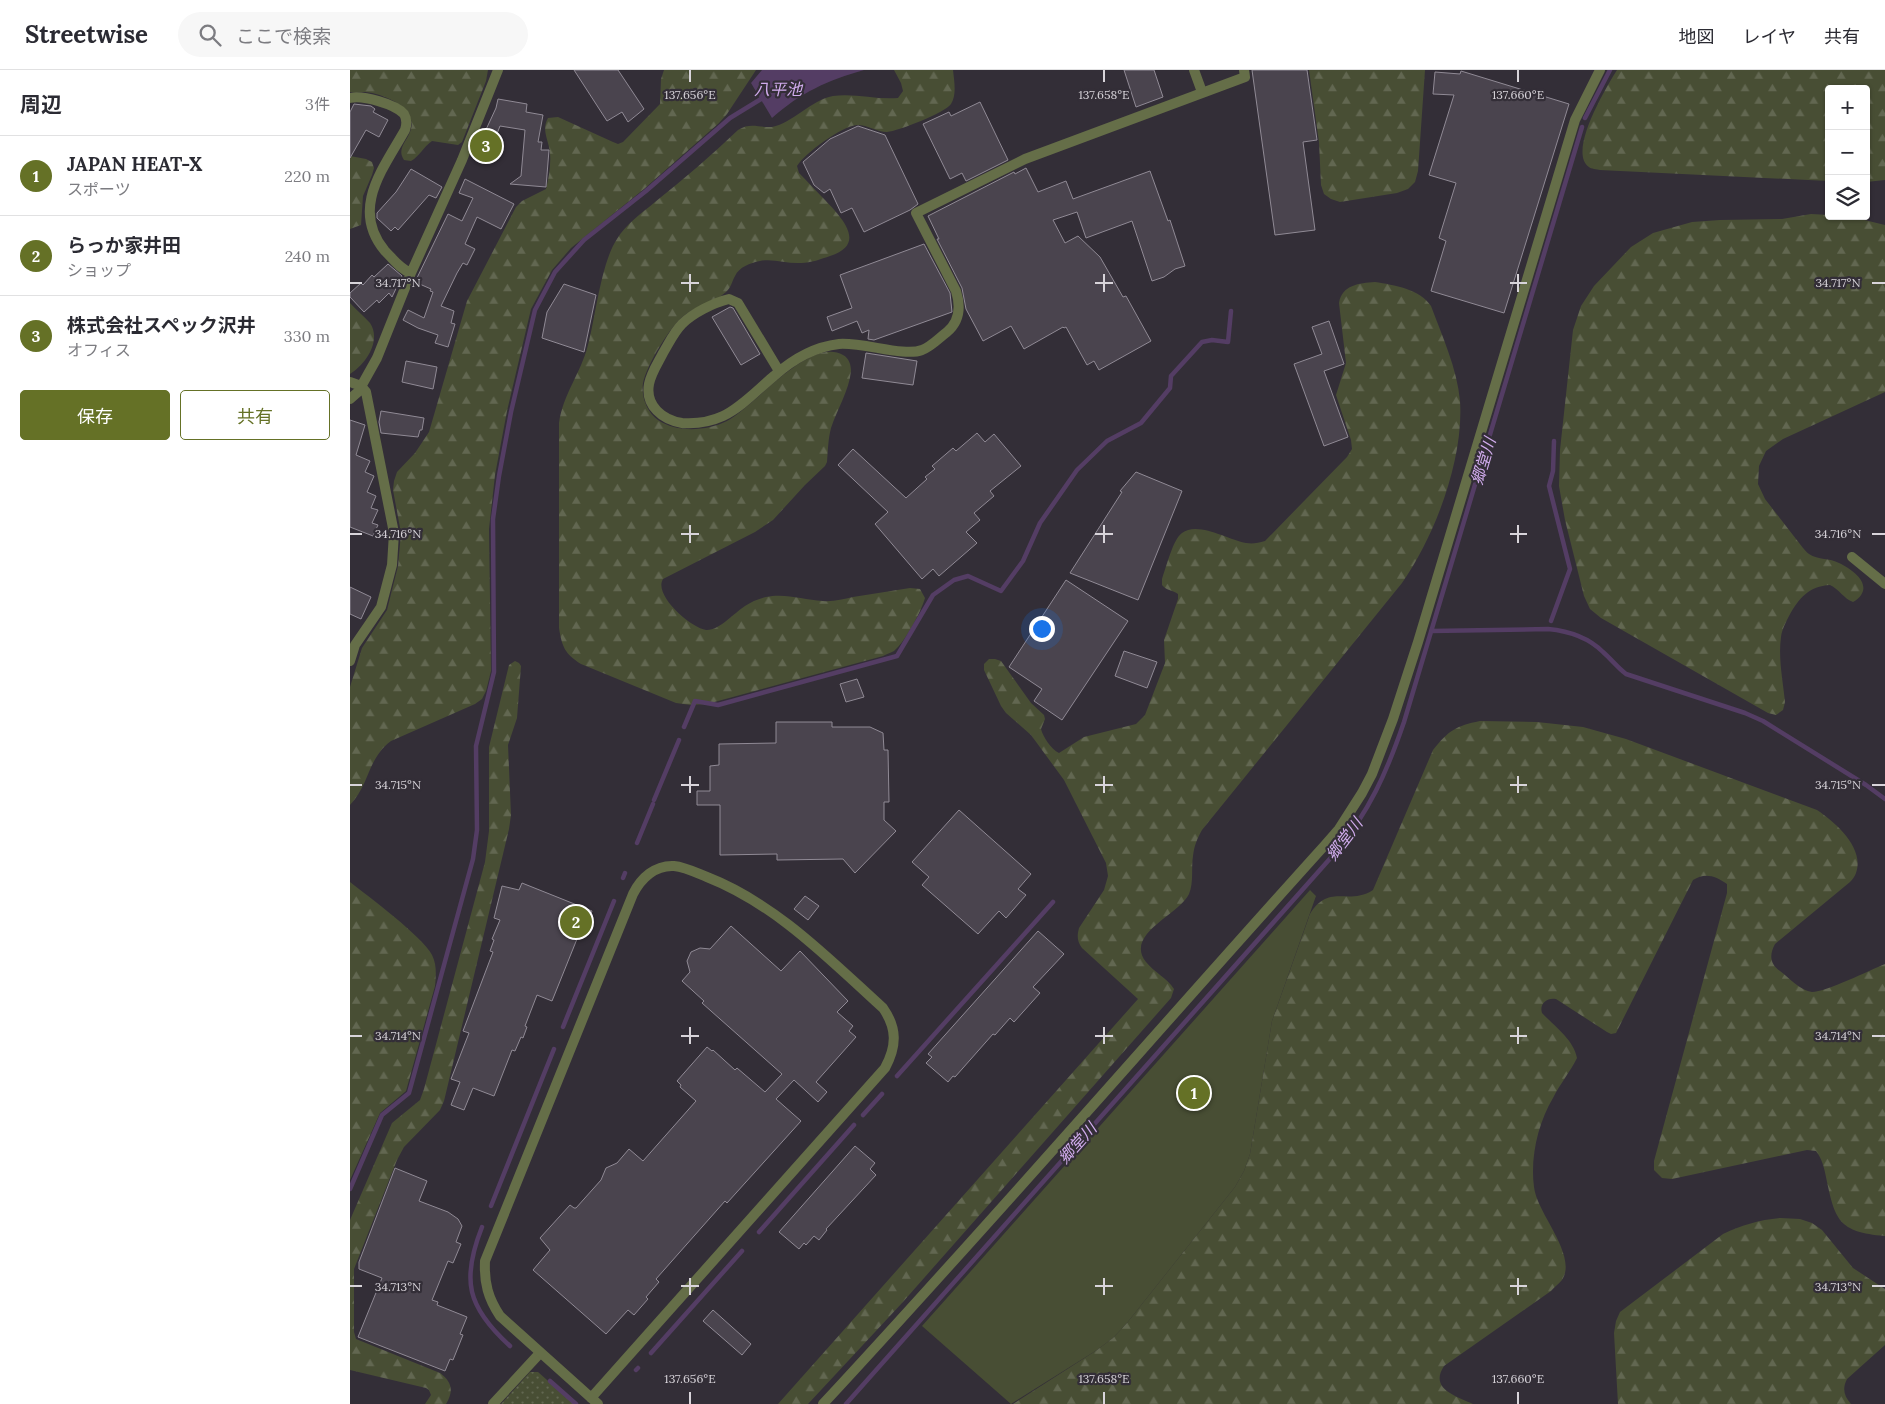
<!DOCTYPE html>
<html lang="ja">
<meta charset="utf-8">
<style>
:root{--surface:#fff;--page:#f7f7f7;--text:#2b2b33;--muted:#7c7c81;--line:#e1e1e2;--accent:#657126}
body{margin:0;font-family:Lora,"Noto Sans JP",serif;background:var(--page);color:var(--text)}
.controls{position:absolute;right:15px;top:15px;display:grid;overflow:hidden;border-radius:5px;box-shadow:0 1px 4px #0004}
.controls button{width:45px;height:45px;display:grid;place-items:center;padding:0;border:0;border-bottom:1px solid var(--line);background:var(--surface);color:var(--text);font:25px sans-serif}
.you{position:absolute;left:691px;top:558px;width:18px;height:18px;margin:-12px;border:4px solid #fff;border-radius:50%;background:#1a73e8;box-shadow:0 0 0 8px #1a73e833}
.badge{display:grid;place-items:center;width:32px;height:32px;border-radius:50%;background:var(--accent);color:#fff;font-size:16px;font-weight:700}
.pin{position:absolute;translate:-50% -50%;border:2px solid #fff;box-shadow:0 1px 5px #0006}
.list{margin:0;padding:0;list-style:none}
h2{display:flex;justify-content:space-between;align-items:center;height:65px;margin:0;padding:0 20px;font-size:21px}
h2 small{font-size:16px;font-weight:400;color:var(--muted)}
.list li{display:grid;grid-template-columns:32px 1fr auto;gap:15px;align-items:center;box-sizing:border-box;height:80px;padding:0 20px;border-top:1px solid var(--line)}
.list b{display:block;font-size:19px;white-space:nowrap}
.list p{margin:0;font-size:16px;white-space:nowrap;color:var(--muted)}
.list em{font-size:16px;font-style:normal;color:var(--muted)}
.actions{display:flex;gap:10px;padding:15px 20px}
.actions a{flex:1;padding:11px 0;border:1px solid var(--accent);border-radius:5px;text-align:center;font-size:18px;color:var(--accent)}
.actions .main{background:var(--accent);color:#fff}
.icon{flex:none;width:28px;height:28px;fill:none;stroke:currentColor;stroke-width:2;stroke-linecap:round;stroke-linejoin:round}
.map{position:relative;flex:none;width:1535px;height:1334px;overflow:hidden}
header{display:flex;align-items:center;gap:30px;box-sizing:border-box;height:70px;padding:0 25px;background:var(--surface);border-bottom:1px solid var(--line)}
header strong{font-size:24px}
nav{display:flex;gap:28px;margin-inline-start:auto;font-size:18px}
.search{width:350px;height:45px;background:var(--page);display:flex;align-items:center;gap:12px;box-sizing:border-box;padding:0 18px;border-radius:28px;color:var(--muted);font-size:19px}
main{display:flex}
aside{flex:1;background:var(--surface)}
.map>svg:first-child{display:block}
</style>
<header>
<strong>Streetwise</strong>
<div class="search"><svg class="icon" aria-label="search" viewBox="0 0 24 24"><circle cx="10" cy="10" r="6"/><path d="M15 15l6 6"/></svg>ここで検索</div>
<nav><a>地図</a><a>レイヤ</a><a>共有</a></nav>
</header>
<main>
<aside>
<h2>周辺<small>3件</small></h2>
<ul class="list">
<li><span class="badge">1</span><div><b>JAPAN HEAT-X</b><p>スポーツ</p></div><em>220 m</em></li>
<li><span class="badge">2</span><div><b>らっか家井田</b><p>ショップ</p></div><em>240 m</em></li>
<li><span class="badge">3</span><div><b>株式会社スペック沢井</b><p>オフィス</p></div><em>330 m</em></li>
</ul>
<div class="actions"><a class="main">保存</a><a>共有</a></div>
</aside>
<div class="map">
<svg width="1535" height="1334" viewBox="0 0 1535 1334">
<defs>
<pattern id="forest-firs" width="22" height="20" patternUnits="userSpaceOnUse" patternTransform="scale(1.25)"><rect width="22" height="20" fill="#484e34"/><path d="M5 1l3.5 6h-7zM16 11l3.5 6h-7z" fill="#626751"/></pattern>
<pattern id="park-dots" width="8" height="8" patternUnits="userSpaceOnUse" patternTransform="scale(1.25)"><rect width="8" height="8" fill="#484e34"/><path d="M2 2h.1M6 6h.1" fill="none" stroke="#626751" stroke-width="1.8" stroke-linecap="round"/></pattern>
</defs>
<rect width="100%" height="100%" fill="#332e37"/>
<path fill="#484e34" d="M960 820 966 826 922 951 900 1084 894 1101 885 1117 777 1253 763 1268 747 1280 661 1334 572 1256Z"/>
<path fill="url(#forest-firs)" d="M0 0H138L136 11 112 72 108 75 82 71C73 77 70 86 61 91L54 90C46 78 58 71 61 59 67 37 33 24 16 22 10 22 5 23 0 22Z
M314 0H406L377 44 369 53 294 119 221 178 202 200 181 239 157 341 145 405 139 459 141 601 136 621 132 629 125 634 41 671C17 689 20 714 0 735V617L12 578 37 540 48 496 51 463 43 420 44 411 47 402 65 383 79 362 117 231 166 137 172 131 196 119C199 108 201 94 200 83 199 70 191 61 198 48L208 47 263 72 268 74 273 72 310 34 311 9Z
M544 0H603C604 10 607 25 601 34 595 43 548 61 537 62 527 62 518 55 507 55 492 56 455 83 447 96L449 103C458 112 466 121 475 130 491 147 518 174 480 186 471 189 461 193 451 193 437 194 423 188 410 191 400 193 389 197 385 206 382 211 381 218 376 222 365 232 348 235 336 244 321 254 296 296 293 313 291 327 297 342 308 350 327 363 357 361 377 351 405 336 460 266 493 285 499 288 501 295 501 301 499 321 487 339 481 358 478 369 478 381 477 392L475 396 455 415 423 450 405 462 313 509C303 525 341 558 356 560 369 561 384 543 395 536 401 532 408 529 416 527 436 523 453 530 473 531 483 532 493 529 503 527 522 524 541 521 560 518L570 519 575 528C571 542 555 572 544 581 541 583 536 584 533 586L357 634 341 635 326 633 231 594C215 584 212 577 209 558V353C213 324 231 303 238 275 246 245 251 193 267 169 276 154 292 143 305 132 334 109 362 85 388 60 401 52 409 58 422 57 443 53 461 30 483 26 505 23 527 30 548 28L553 21 551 13Z
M959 0H1075L1068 101 1065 112 1058 119 1047 123 990 132 981 129 974 124 971 115 969 72Z
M1267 0H1535V110L1516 112V19H1479V111L1250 100C1247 99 1241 99 1239 97 1217 82 1257 16 1267 0Z
M0 86 16 89 22 92 24 98 22 105 13 126 11 155 0 159Z
M1461 144 1498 146 1535 155V322L1433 369 1416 381 1409 396 1408 414 1415 429 1453 478C1455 480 1456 482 1459 484 1468 490 1480 488 1489 493 1506 501 1526 518 1503 532 1494 529 1489 519 1480 515 1459 516 1449 528 1439 546 1436 552 1432 559 1431 567 1428 588 1433 611 1435 632L1433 640 1426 645 1418 643 1251 548 1240 539 1234 526 1215 450 1209 416 1210 380 1223 260 1231 236 1244 216 1281 177 1303 163 1342 152 1370 150 1432 149Z
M1025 212C1044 215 1070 219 1081 236 1092 266 1107 298 1110 331 1114 389 1085 466 1052 513L852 760C847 769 844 776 843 786 841 798 844 812 839 824 829 845 774 864 796 892 804 902 817 908 824 919L821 928 552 1233 458 1334H428L788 929 732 878C727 871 727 866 729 858L754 820 758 806 756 793 714 710 681 665 656 643 651 636 634 600V594L639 589H645L651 591 681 633 694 645 695 649 691 659C693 667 701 679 709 683L734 667 786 654 795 645 815 593 814 570 828 529V524C823 520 817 521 812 515V509C816 498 823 469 832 463 848 451 878 470 896 473 903 474 908 473 915 471L997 387 1002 379 1001 370 986 325 996 293 989 233C992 215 1009 213 1025 212Z
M0 233C6 240 14 246 20 253 32 271 15 295 0 304Z
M165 591 169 593 171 596 167 648 158 675 161 745 159 759 94 1031 90 1040 54 1077 47 1090 4 1199V1262L6 1269 90 1303C102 1312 104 1321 96 1334H75L81 1325 79 1320 76 1318 0 1300V1150L42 1053 70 1030 74 1019 135 792 139 761V677L159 595Z
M1130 651 1187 652 1233 657 1276 669 1467 740C1485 752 1515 778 1506 803 1505 806 1502 810 1500 812L1425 874C1419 885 1420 894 1430 901 1439 908 1451 921 1462 922 1476 922 1520 900 1535 894V1166C1488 1162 1485 1150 1476 1107 1474 1097 1472 1089 1466 1081L1457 1080 1322 1109 1312 1108 1304 1100V1091L1377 823V814C1366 806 1355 802 1343 810L1266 963 1261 964 1257 962 1206 929C1197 927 1189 934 1192 943 1204 956 1224 970 1227 988 1220 1002 1210 1014 1203 1028 1188 1053 1180 1088 1184 1117 1187 1144 1228 1185 1212 1210 1209 1214 1204 1217 1201 1221L1094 1296C1079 1319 1106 1326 1123 1334H663L747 1280 763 1268 777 1253 885 1117 894 1101 900 1084 922 951 960 844C979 813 999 836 1023 820L1083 680C1099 660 1106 656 1130 651Z
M0 812C18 826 73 867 82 885 87 895 86 906 85 916L56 1021 30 1043 0 1110Z
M1430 1148 1450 1149 1462 1153 1472 1160 1503 1198 1535 1219V1275L1497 1309C1492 1319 1494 1326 1501 1334H1268L1264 1263 1266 1251 1270 1242 1373 1164C1392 1155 1409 1150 1430 1148Z"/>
<path fill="url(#park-dots)" d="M180 1302H188L224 1334H151Z"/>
<path fill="#543d64" d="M412 0H514C478 10 450 23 422 48L401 13Z"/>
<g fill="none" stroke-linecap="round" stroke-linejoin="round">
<path stroke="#543d64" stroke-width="4.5" d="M1235 48 1260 0
M1201 551 1220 499 1199 416 1203 401 1204 371
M1081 561 1198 559C1219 561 1238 567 1253 582 1261 589 1267 597 1276 604L1395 643 1413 651 1516 715 1535 729
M334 657 345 631 368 635 547 586 583 525 604 510 618 506 651 521 673 491 690 453 727 400 757 371 791 353 820 318 821 306 852 272 862 270 878 272 881 241
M304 730 329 670
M287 773 303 734
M273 808 275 803
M213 957 264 831
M547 1006 703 832
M513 1045 532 1024
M0 1119 32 1045 59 1023 123 789 127 760 126 676 144 602 143 449 149 406 161 342 185 240 205 202 234 170 296 121 380 48 411 29
M141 1136 204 979
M132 1157C111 1210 117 1237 160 1276
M409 1162 504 1055
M301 1283 392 1181
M286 1300 288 1298
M200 1311 226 1334
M496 1334 985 783C1019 742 1037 702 1054 652L1232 57"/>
</g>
<path fill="#4a444e" stroke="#908a95" d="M224 0H268L294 39 278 52 272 42 257 51Z
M774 0H804L813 27 786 37Z
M902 0H957L967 70 953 72 965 160 925 165Z
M1111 1 1219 34 1154 243 1081 221 1096 171 1089 168 1106 113 1079 105 1104 25 1083 24 1085 2 1110 4Z
M148 29 177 34 176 42 193 45 188 72H192L191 80H199L196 117 160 114 171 106 175 60 150 56 139 84 127 79 146 38Z
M630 32 658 90 616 111 612 103 600 109 573 54 599 42 601 46Z
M4 34 21 36 25 39 23 42 38 50 29 67 16 60 0 88V42Z
M508 56 535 65 568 134 560 140 514 162 502 138 491 143 480 119 474 123 464 115 453 92 480 69Z
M676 98 688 122 716 111 723 129 800 101 818 151 820 150 835 196 825 199 814 207 802 211 782 151 736 168 727 142 703 150 715 173 728 166 750 187 773 227 776 226 801 271 749 300 744 291 737 295 716 257 714 258 713 257 674 279 661 256 633 271 616 239 612 218 587 169H589L578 146 664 102 665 104Z
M61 99 92 117 86 128 79 125 48 160 45 157 41 161 27 148V143L46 122Z
M115 109 164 134 151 159 127 147 115 174 125 179 117 195 113 193 107 203 91 236 104 241 101 253 105 254 98 277 85 273 88 265 68 258 53 250 58 240 74 248 83 222 80 221 81 219 65 212 98 144 112 151 123 128 109 123Z
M574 174 600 223 602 242 524 270 518 269 519 260 512 263 507 251 482 261 477 247 502 238 490 205Z
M38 194 52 206 42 227 39 223 29 233 27 230 14 242 0 227V223L11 213 13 215 22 205 24 207Z
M214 214 246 225 234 282 192 268 197 242Z
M380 237 383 238 410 284 391 295 362 247Z
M979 251 994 294 974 301 998 367 974 376 944 294 972 284 962 257Z
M516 283 567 291 563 315 512 308Z
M56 291 87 297 83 319 52 312Z
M31 341 74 348 72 360H70L68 367 31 363 29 352Z
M0 350 15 355 6 385 20 391 15 402 24 406 17 422 26 426 21 438 28 440 22 453 28 455 23 466 0 457Z
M627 363 635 372 644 364 671 396 640 421 644 426 624 443 630 450 616 462 627 473 589 506 583 499 572 509 525 454 538 442 488 395 503 379 556 428 577 409 575 407 585 399 582 396 603 378 606 381Z
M786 402 832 421 788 530 720 503 772 422 770 421Z
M716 510 778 551 712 650 684 631 692 619 659 597Z
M0 517 21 527 11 549 0 544Z
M774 581 807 592 797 618 765 606Z
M507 609 514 627 496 632 490 614Z
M426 652H482V657H520L533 663 534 680H538L539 732H534V750L546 761 505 803 493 789 427 790V784L370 785V735H347V721H360V696L369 695V674L426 673Z
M609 740 681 804 668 819 676 825 656 848 649 841 628 864 572 815 579 807 562 792Z
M172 813 242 841 232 865 229 864 202 931 187 925 175 956 177 957 173 968 171 967 165 981 162 980 144 1026 123 1018 114 1040 101 1035 110 1012 101 1009 119 963 113 961 143 882 140 881 144 870 142 869 150 850 144 848 152 816 169 820Z
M455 826 469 836 458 850 444 839Z
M381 856 431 901 450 881 498 931 487 942 503 956 499 961 506 967 466 1012 477 1022 468 1032 444 1010 426 1029 451 1051 377 1133 375 1131 306 1209 309 1212 296 1227 298 1229 284 1245 278 1240 256 1264 183 1200 200 1180 190 1168 220 1135 224 1138H226L251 1110 256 1098 267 1093 279 1079 293 1091 346 1031 330 1017 331 1015 327 1011 357 977 362 981 363 980 385 1000 387 998 415 1022 432 1004 352 933 354 931 332 911 340 902 337 891 341 882 350 878 360 879Z
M688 861 714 884 683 917 690 923 664 952 660 948 645 965 643 964 605 1007 603 1006 598 1012 576 993 582 987 578 984Z
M505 1076 525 1093 520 1099 526 1105 476 1159 477 1160 469 1170 464 1166 456 1175 454 1173 449 1179 429 1162Z
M45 1098 77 1111 69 1131 98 1142 108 1149 112 1156 106 1172 111 1174 103 1193 98 1191 82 1230 88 1232 87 1235 117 1247 110 1264 113 1265 103 1290 100 1289 95 1301 8 1267 32 1208 9 1199V1192Z
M363 1240 401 1274 392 1285 353 1251Z"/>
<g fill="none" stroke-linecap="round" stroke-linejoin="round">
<path stroke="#656e48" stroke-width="10" d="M844 0 852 22
M0 28C13 25 45 34 54 44 57 49 57 54 55 60 33 99 0 139 35 181 43 189 50 199 61 203
M429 301 388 233 379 229C363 233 343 243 332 254 324 262 319 273 313 283 308 293 301 303 299 314 295 336 313 350 332 353 346 354 360 352 373 346 392 337 408 319 424 306 443 289 463 277 489 274 513 272 554 287 572 280 581 277 589 268 597 262 610 251 611 237 606 221L566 143 675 89 895 7 894 0
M0 312 11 316 16 322 44 463 42 495 31 537 5 575 0 591
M0 329 8 322 27 288 61 203 112 90 148 0
M1502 487 1535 514
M143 1334 190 1283
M473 1334C644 1150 807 961 975 775L989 759 1012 723 1022 704 1043 649 1068 572 1225 50 1250 0"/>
<path stroke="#656e48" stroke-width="10" d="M241 1328 535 998C547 976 547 958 533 938 479 889 426 834 357 807 347 803 335 797 324 796 305 795 291 808 283 824L135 1191C134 1213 138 1228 150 1246L248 1334"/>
</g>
<path fill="none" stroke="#d8d4da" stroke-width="2" d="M340 0V12M754 0V12M1168 0V12M340 204V222M754 204V222M1168 204V222M0 213H12M331 213H349M745 213H763M1160 213H1177M1522 213H1535M340 455V473M754 455V473M1168 455V473M0 464H12M331 464H349M745 464H763M1160 464H1177M1522 464H1535M340 706V723M754 706V723M1168 706V723M0 715H12M331 715H349M745 715H763M1160 715H1177M1522 715H1535M340 957V974M754 957V974M1168 957V974M0 966H12M331 966H349M745 966H763M1160 966H1177M1522 966H1535M340 1208V1225M754 1208V1225M1168 1208V1225M0 1216H12M331 1216H349M745 1216H763M1160 1216H1177M1522 1216H1535M340 1322V1334M754 1322V1334M1168 1322V1334"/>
<g text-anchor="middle" stroke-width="4.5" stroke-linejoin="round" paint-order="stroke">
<g font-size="16" font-style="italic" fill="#d1aced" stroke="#332e37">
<text x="428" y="25">八平池</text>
<text transform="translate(1133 391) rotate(-73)" y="6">郷堂川</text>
<text transform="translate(994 769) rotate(-53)" y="6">郷堂川</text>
<text transform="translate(727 1073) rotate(-48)" y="6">郷堂川</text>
</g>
</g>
<g font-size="12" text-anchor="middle" fill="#d8d4da" stroke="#332e37" stroke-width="4.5" stroke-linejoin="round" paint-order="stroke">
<text x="340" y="29">137.656°E</text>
<text x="754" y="29">137.658°E</text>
<text x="1168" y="29">137.660°E</text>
<text x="48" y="217">34.717°N</text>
<text x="1488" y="217">34.717°N</text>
<text x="48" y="468">34.716°N</text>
<text x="1488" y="468">34.716°N</text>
<text x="48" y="719">34.715°N</text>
<text x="1488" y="719">34.715°N</text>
<text x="48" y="970">34.714°N</text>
<text x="1488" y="970">34.714°N</text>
<text x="48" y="1221">34.713°N</text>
<text x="1488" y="1221">34.713°N</text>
<text x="340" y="1313">137.656°E</text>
<text x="754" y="1313">137.658°E</text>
<text x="1168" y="1313">137.660°E</text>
</g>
</svg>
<div class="controls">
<button>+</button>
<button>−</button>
<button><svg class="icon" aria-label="layers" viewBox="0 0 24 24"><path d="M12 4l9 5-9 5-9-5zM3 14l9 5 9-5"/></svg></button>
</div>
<div class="you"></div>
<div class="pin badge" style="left:844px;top:1023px">1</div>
<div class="pin badge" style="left:226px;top:852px">2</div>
<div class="pin badge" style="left:136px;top:76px">3</div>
</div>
</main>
